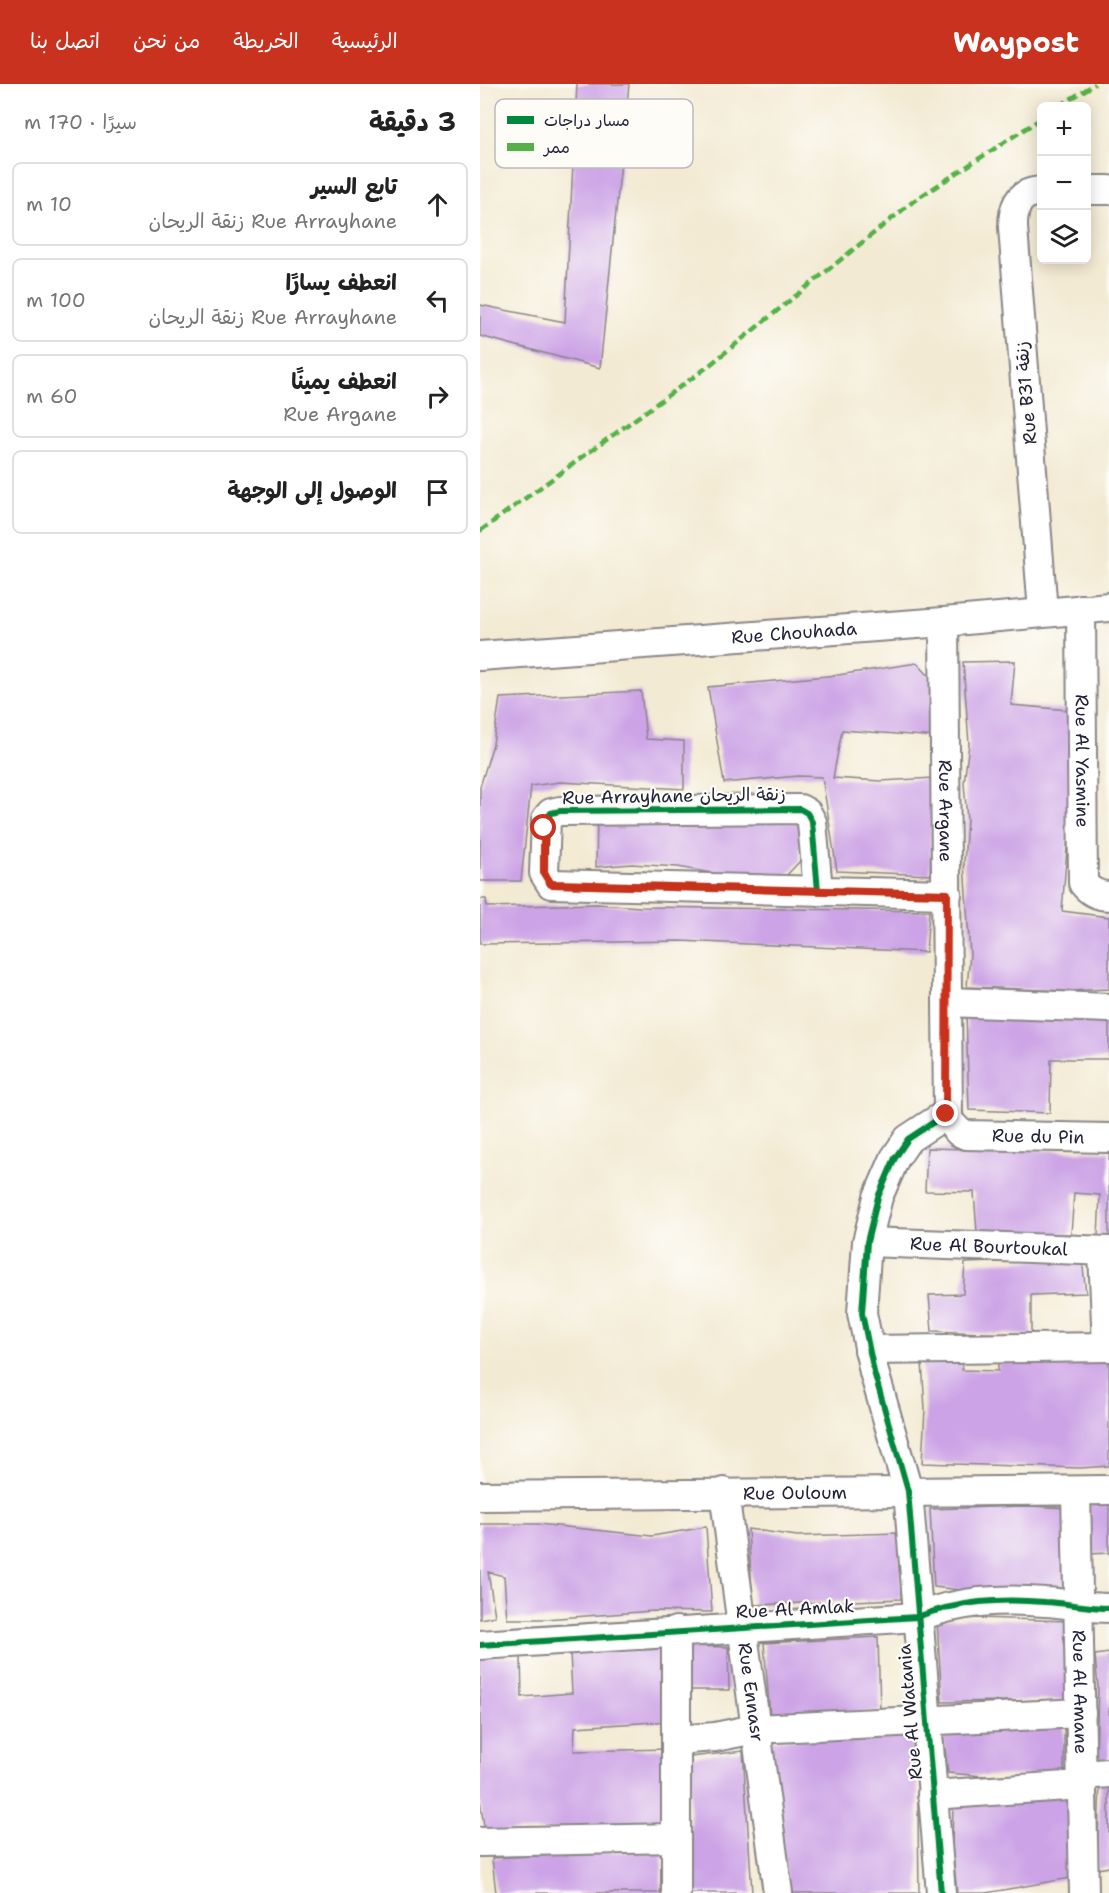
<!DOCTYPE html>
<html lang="ar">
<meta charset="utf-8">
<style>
:root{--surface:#fff;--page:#f6f6f6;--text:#222;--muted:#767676;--line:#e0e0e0;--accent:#c8321e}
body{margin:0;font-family:"Shantell Sans","Playpen Sans Arabic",sans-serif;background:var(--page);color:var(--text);direction:rtl}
.controls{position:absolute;right:18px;top:18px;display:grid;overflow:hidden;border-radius:9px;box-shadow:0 3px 15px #0003}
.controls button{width:54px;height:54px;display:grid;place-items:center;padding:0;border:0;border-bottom:2px solid var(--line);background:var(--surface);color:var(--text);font:30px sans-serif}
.stop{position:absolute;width:18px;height:18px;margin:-14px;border:4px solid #c8321e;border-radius:50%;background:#fff}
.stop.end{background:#c8321e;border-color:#fff;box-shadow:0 2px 6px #0008}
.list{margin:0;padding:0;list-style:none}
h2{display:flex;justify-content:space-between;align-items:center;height:78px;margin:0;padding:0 24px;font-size:26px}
h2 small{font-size:20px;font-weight:400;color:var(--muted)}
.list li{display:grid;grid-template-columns:39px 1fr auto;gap:18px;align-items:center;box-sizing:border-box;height:84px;margin:0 12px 12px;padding:0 12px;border:2px solid var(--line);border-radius:9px}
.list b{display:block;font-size:22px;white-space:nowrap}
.list p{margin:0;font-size:20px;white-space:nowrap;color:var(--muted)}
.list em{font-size:20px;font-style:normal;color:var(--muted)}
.icon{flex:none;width:33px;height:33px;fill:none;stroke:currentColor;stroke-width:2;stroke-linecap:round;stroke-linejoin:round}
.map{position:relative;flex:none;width:629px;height:1809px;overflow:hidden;direction:ltr}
header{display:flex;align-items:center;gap:36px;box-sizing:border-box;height:84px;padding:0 30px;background:var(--accent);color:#fff}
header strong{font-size:28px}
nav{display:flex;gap:33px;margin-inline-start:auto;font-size:21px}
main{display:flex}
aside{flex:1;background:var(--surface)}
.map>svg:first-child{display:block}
</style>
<header>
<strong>Waypost</strong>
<nav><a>الرئيسية</a><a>الخريطة</a><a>من نحن</a><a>اتصل بنا</a></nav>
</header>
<main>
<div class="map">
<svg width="629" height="1809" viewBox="0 0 629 1809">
<rect width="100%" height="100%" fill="#fdfcf7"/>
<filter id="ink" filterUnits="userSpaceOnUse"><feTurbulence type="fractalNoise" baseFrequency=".0167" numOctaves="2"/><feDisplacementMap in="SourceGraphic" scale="12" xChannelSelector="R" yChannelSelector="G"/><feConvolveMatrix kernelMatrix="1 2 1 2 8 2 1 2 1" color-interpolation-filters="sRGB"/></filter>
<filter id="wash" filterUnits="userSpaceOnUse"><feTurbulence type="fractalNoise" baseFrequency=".008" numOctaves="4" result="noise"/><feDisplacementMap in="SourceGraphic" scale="24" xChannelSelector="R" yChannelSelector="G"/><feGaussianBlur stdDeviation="1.35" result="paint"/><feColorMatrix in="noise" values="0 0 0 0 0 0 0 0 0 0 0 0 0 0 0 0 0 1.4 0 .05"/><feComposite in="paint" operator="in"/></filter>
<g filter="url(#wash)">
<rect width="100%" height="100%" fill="#f3ead3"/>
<g id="blocks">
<path fill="#cca3e6" d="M97 0H149L120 284 0 252V221L85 238Z
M535 577 531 621 589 626V738L582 827 629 833V905L589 907 487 903 490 870 484 779 487 736 484 699 489 660 483 578Z
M437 579 460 604 458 653 362 646 353 694 401 697 453 694 450 791 357 787 342 693 318 692 244 699 228 603 358 591Z
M161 607 166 655 204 657V705L80 698 51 702 41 797H0V703L13 660 20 614Z
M117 733 320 738V777L305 793 237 790 198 783 152 780 116 783Z
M0 815H6L7 823 118 820 160 823 449 827 446 868 200 857 0 860Z
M486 929 629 931V975H571L570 1029 489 1026Z
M447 1064 629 1068V1153H618L620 1111 594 1109 591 1150 538 1152 497 1148 494 1108 445 1107Z
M602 1175 606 1209 551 1211V1251L452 1247 449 1211 483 1210 485 1179Z
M483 1274 482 1286 518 1287V1277L629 1274V1382L600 1384 442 1379 445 1325 442 1278Z
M608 1419H629V1469L610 1470Z
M549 1422 588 1424 589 1505 553 1504 510 1509 454 1503 450 1425Z
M0 1440H58L172 1452 226 1443 232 1528 173 1527 65 1535H27L24 1492 8 1488 15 1532 0 1535Z
M268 1445 317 1452 420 1449 421 1515 273 1521Z
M498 1534 588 1537 589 1616 462 1618 457 1536Z
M398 1553 400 1627 290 1633 284 1559Z
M206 1562 248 1563 249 1606H204Z
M188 1565 191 1637 95 1643 94 1667 190 1665 191 1744 5 1748 0 1716V1573H41L42 1613 92 1609 90 1568Z
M629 1569V1675L616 1676 618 1603 615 1571Z
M462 1641H584V1690L504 1692 468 1689Z
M437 1648 439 1809H309L287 1656Z
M263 1667 272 1809H210V1673Z
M629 1696V1783L617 1785 620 1697Z
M591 1711 596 1793 506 1809H477L472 1761 473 1721Z
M183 1766 180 1809H16L12 1774Z"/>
</g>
</g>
<g filter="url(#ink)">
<use href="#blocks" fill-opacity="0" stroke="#8a8687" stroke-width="1.5"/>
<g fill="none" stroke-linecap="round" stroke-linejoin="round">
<defs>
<g id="minor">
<path d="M606 106H629"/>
<path d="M562 107C539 108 533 122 533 143L563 528"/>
<path id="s1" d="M601 525 603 799C610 808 618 812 629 812"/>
<path id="s2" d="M464 538 468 1036 479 1048 486 1051 629 1054"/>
<path id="s3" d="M0 572 464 538 629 523"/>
<path d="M338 807 332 738 327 729 320 725 80 727 71 729 66 735 64 789 71 800 467 810"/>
<path d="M468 918 629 924"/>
<path id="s4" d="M387 1158 629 1167"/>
<path d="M623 1167 627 1263"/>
<path d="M389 1266 629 1263"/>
<path id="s5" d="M596 1407 604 1809"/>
<path id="s6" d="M244 1408 298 1809"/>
<path id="s7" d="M0 1412 629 1406"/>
<path d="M196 1547V1656"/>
<path d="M0 1561 437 1533C479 1517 520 1514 565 1518 587 1519 607 1524 629 1524"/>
<path d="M602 1691 629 1689"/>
<path d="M452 1711 602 1701"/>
<path d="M0 1758 196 1754"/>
<path d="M196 1809V1656L235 1653 275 1645 601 1629"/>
<path d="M461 1809 428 1407 394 1288 382 1229 387 1158 398 1113 415 1074 428 1055 466 1030"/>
</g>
</defs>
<use href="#minor" stroke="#8a8687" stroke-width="32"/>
<use href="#minor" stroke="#fff" stroke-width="28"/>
<path stroke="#55b146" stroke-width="4.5" stroke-dasharray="9 4.5" stroke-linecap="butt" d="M579 22 615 0
M0 447 226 284 435 116 562 34"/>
<defs>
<path id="cycleway" d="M338 807 332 738 327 729 320 725 80 727 71 729 66 735 64 789 71 800 467 810
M0 1561 437 1533C479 1517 520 1514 565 1518 587 1519 607 1524 629 1524
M461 1809 428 1407 394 1288 382 1229 387 1158 398 1113 415 1074 428 1055 466 1030"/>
</defs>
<use href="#cycleway" stroke="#fdfcf7" stroke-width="10"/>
<use href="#cycleway" stroke="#00873e" stroke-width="6"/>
</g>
</g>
<g fill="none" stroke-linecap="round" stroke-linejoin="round" filter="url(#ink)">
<path stroke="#c8321e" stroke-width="8" d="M64 744V789L71 800 467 810 466 1030"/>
</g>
<g text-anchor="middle" stroke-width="4.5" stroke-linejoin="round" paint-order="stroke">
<g font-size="18" fill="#22223b" stroke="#fdfcf7">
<text transform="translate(546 309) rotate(-95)" y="6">Rue B31 زنقة</text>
<text dy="6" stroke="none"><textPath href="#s3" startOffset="315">Rue Chouhada</textPath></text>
<text dy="6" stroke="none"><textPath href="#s1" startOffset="152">Rue Al Yasmine</textPath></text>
<text transform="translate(194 712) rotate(-1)" y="6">Rue Arrayhane زنقة الريحان</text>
<text dy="6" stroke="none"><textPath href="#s2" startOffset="189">Rue Argane</textPath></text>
<text dy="6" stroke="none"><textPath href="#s2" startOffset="594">Rue du Pin</textPath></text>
<text dy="6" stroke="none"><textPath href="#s4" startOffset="122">Rue Al Bourtoukal</textPath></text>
<text dy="6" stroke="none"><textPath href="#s7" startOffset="315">Rue Ouloum</textPath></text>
<text transform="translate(315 1525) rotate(-3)" y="6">Rue Al Amlak</text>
<text dy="6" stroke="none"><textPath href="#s5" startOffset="201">Rue Al Amane</textPath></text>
<text dy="6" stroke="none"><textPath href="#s6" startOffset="202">Rue Ennasr</textPath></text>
<text transform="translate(430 1628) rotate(-95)" y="6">Rue Al Watania</text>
</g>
</g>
<rect x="15" y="15" width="198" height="69" rx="9" fill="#fdfcf7" stroke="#bbbbbf" stroke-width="1.5"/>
<rect x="27" y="32" width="27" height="8" fill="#00873e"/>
<rect x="27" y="59" width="27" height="8" fill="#55b146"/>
<g font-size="16" fill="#22223b">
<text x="64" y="42">مسار دراجات</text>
<text x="64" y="69">ممر</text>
</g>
</svg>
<div class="controls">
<button>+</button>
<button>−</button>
<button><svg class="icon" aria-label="layers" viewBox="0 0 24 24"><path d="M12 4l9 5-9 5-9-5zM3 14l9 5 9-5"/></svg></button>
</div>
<div class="stop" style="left:64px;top:744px"></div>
<div class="stop end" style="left:466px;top:1030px"></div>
</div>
<aside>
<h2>3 دقيقة<small>سيرًا · 170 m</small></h2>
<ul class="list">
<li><svg class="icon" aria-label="ahead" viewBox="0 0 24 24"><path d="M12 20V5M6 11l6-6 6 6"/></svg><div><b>تابع السير</b><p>Rue Arrayhane زنقة الريحان</p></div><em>10 m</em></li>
<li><svg class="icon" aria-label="left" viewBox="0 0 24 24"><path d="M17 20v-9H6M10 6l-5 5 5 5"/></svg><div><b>انعطف يسارًا</b><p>Rue Arrayhane زنقة الريحان</p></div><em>100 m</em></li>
<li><svg class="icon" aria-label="right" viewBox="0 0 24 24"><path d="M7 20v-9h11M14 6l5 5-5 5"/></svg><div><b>انعطف يمينًا</b><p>Rue Argane</p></div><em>60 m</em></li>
<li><svg class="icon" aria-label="arrive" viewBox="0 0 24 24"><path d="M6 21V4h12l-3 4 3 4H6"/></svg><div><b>الوصول إلى الوجهة</b></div></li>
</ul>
</aside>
</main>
